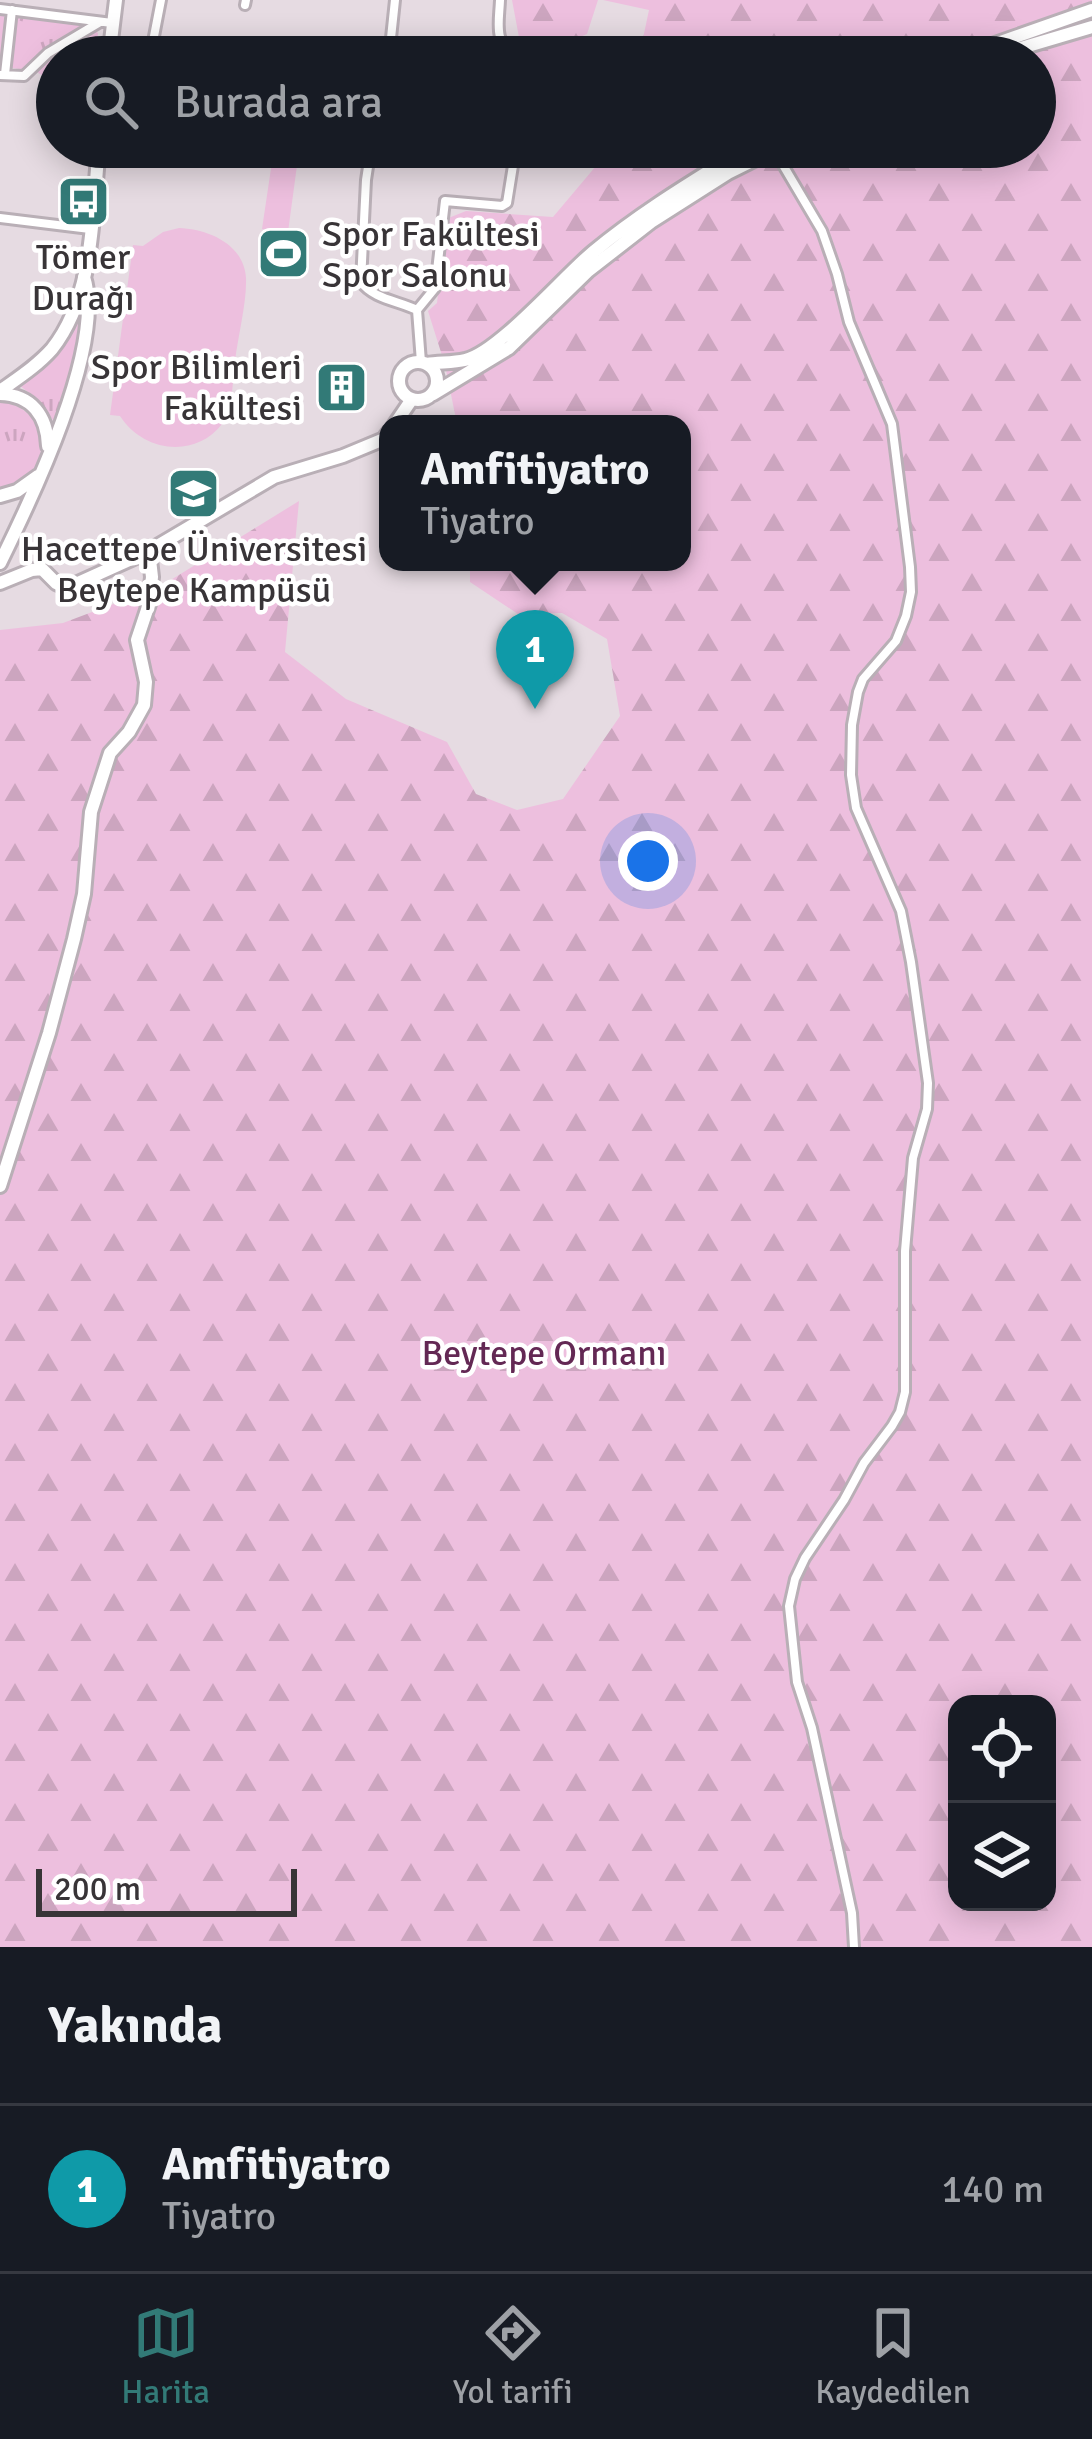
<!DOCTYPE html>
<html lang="tr">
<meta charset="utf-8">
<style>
:root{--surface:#171b24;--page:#242831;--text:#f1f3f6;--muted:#9ea1a6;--line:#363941;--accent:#327a77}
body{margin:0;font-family:Signika,sans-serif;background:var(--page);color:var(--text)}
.controls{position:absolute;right:36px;bottom:36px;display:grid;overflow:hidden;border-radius:24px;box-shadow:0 6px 30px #0003}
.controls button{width:108px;height:108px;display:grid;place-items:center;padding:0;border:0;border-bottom:3px solid var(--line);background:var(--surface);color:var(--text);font:60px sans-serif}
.scale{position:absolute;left:36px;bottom:30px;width:261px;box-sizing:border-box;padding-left:12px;border:6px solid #383437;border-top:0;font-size:33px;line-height:42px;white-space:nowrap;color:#383437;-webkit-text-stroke:9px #fff;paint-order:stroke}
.you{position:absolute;left:648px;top:861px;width:42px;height:42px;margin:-30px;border:9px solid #fff;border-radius:50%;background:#1a73e8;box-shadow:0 0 0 18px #1a73e833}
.badge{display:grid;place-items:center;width:78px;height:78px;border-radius:50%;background:var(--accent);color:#fff;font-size:39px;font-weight:700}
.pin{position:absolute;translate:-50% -99px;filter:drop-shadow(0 3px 6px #0008)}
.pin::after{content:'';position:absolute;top:63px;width:42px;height:36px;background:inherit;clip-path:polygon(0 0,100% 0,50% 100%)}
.popup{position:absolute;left:379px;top:415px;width:312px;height:156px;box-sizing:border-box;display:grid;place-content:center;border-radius:24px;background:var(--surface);filter:drop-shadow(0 3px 9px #0005);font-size:39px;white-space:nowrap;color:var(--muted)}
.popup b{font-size:45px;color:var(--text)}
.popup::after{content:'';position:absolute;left:50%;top:100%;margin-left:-24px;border:24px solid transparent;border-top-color:var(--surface)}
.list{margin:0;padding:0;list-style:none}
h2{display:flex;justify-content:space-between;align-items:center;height:156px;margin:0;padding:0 48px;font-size:51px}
h2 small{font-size:39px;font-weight:400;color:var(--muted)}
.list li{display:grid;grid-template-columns:78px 1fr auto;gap:36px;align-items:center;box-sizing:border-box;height:168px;padding:0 48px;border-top:3px solid var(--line)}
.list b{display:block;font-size:45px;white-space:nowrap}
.list p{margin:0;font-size:39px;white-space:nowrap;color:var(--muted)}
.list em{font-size:39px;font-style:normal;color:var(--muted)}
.icon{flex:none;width:66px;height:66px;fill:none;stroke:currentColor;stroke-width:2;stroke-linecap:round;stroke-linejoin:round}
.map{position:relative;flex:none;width:1092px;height:1947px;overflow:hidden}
.search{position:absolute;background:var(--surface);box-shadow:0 6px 30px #0003;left:36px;right:36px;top:36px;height:132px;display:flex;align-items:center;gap:30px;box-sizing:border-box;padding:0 42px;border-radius:66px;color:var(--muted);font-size:45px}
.sheet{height:324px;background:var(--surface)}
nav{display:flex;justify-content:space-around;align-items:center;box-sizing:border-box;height:168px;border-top:3px solid var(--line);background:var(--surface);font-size:33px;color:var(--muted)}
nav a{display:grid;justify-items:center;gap:6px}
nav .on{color:var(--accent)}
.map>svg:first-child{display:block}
</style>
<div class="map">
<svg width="1092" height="1947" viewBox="0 0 1092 1947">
<defs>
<pattern id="grass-tufts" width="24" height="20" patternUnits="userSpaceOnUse" patternTransform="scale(3)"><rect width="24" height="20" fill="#edbfde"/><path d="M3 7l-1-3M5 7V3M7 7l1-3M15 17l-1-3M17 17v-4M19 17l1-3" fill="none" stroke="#cca5bf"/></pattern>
<pattern id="forest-firs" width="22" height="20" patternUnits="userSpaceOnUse" patternTransform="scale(3)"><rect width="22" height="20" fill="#edbfde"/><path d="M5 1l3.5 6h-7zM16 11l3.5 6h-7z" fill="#cca5bf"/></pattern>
</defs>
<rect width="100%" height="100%" fill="#e6dbe2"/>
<path fill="url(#grass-tufts)" d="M0 13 91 27 98 33 96 57H57V86L37 72 0 66Z
M80 304 82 306 77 347 55 423 38 400 19 385C51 365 70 340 80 304Z
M0 402C38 404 56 449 27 477 19 484 10 487 0 491Z"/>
<path fill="url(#forest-firs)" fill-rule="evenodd" d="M512 0H598L587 34 539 55 521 48Z
M603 0H1092V1947H0V630L63 623 161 586 299 501 285 652 346 699 447 742 476 794 517 810 563 799 620 716 607 639 562 613 518 614 470 582V562H682V424H457L445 365 428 311 437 303 446 219 466 211 553 217 612 147H1035V57H639L649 10ZM957 1704H1047V1902H957Z"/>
<path fill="#edbfde" d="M273 155 298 158 288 232 262 229Z
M179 228C208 229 244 244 246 278 247 302 238 336 235 361 232 380 234 408 222 424 195 459 143 452 120 416L110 415 133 245 143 246 163 232Z"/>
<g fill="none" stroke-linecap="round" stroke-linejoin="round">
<defs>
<path id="street" d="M500 0C499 25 493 41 516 57
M245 5 246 0
M0 9 112 23
M150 57 161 0
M389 57 395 0
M5 74 12 10
M0 75 24 76 48 53 100 22
M371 147 366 180 361 282C373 299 399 301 417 310
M781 148 783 165 822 231 837 274 849 322 892 424 910 567 911 592 906 616 896 641 863 679 858 692 852 725 851 775 856 808 901 911 911 962 928 1083 927 1109 913 1158 905 1251V1392L900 1412 892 1426 864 1463 844 1500 805 1558 795 1579 789 1606 797 1682 812 1728 852 1913 854 1947
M0 218 90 229
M421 362 417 310 435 288 445 201 502 206 507 203 516 147"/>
<path id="secondary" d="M109 57 116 0
M958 57 1092 10
M991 57 1092 27
M399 381a19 19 0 1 1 38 0a19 19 0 1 1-38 0Z
M427 364C439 362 453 363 465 360 498 353 563 277 593 252 641 212 695 180 748 147
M0 391C18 378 37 366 52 349 95 295 92 212 99 147
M0 394C32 395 47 416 48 446
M433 394 509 348 588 271 651 222 728 173 780 147
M395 424 412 399
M0 496 17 491 38 476
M0 563C31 500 106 345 84 277
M0 583 32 570 42 569 56 583 67 588 149 551 274 477 343 456 384 439 388 433
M0 1186 49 1033 74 939 84 894 91 812 110 753 129 732 144 705 146 682 137 640 149 604 152 577 149 551"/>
</defs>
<use href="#street" stroke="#b9afb6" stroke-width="14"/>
<use href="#secondary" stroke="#b9afb6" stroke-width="18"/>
<use href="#street" stroke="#fff" stroke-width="8"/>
<use href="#secondary" stroke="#fff" stroke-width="12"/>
</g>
<defs>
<symbol id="bus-square" viewBox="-11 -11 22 22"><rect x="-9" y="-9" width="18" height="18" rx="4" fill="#327a77" stroke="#fff"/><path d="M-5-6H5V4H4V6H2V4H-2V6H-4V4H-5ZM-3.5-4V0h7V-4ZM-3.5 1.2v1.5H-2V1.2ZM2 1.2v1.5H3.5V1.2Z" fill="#fff"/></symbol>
<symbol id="stadium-square" viewBox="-11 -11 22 22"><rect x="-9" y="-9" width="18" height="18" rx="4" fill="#327a77" stroke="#fff"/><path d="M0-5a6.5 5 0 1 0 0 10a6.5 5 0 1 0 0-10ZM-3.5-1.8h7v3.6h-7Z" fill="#fff"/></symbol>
<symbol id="building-square" viewBox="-11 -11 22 22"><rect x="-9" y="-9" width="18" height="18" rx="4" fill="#327a77" stroke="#fff"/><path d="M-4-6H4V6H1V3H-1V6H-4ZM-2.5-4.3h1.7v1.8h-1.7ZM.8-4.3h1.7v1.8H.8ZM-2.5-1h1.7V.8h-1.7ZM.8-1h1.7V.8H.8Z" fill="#fff"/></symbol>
<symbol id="university-square" viewBox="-11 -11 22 22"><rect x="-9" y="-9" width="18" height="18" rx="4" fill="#327a77" stroke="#fff"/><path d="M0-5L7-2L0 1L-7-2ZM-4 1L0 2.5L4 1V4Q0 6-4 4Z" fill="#fff"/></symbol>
</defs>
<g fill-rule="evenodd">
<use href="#bus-square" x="54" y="172" width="59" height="59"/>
<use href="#stadium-square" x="254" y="224" width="59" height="59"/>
<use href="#building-square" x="312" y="358" width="59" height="59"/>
<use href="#university-square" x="164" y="464" width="59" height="59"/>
</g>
<g text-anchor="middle" stroke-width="9" stroke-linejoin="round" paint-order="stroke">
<g font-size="36" fill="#383437" stroke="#fff">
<text x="322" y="246" text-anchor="start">Spor Fakültesi<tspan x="322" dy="41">Spor Salonu</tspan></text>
<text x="83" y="269">Tömer<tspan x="83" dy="41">Durağı</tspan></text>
<text x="302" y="379" text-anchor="end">Spor Bilimleri<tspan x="302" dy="41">Fakültesi</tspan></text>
<text x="194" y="561">Hacettepe Üniversitesi<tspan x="194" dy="41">Beytepe Kampüsü</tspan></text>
</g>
<g font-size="36" fill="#632854" stroke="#fff">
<text x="544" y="1365">Beytepe Ormanı</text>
</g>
</g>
</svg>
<div class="controls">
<button><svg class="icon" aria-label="locate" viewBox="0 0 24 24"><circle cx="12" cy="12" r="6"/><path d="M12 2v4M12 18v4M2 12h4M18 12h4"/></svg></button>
<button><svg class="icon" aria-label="layers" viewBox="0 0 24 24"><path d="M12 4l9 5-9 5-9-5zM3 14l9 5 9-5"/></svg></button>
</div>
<div class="scale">200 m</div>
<div class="you"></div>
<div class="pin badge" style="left:535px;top:709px;background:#0f9aa8">1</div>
<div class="popup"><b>Amfitiyatro</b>Tiyatro</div>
<div class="search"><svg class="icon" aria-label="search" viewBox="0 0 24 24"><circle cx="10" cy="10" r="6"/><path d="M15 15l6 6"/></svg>Burada ara</div>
</div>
<section class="sheet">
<h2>Yakında<small></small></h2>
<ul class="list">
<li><span class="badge" style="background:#0f9aa8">1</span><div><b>Amfitiyatro</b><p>Tiyatro</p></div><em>140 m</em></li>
</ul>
</section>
<nav>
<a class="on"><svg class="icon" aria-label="map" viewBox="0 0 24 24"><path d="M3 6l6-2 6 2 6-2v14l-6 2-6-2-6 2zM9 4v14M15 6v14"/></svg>Harita</a>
<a><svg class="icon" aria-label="directions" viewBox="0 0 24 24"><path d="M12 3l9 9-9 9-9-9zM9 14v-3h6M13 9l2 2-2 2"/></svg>Yol tarifi</a>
<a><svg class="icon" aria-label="saved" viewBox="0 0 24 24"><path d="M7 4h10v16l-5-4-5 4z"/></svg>Kaydedilen</a>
</nav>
